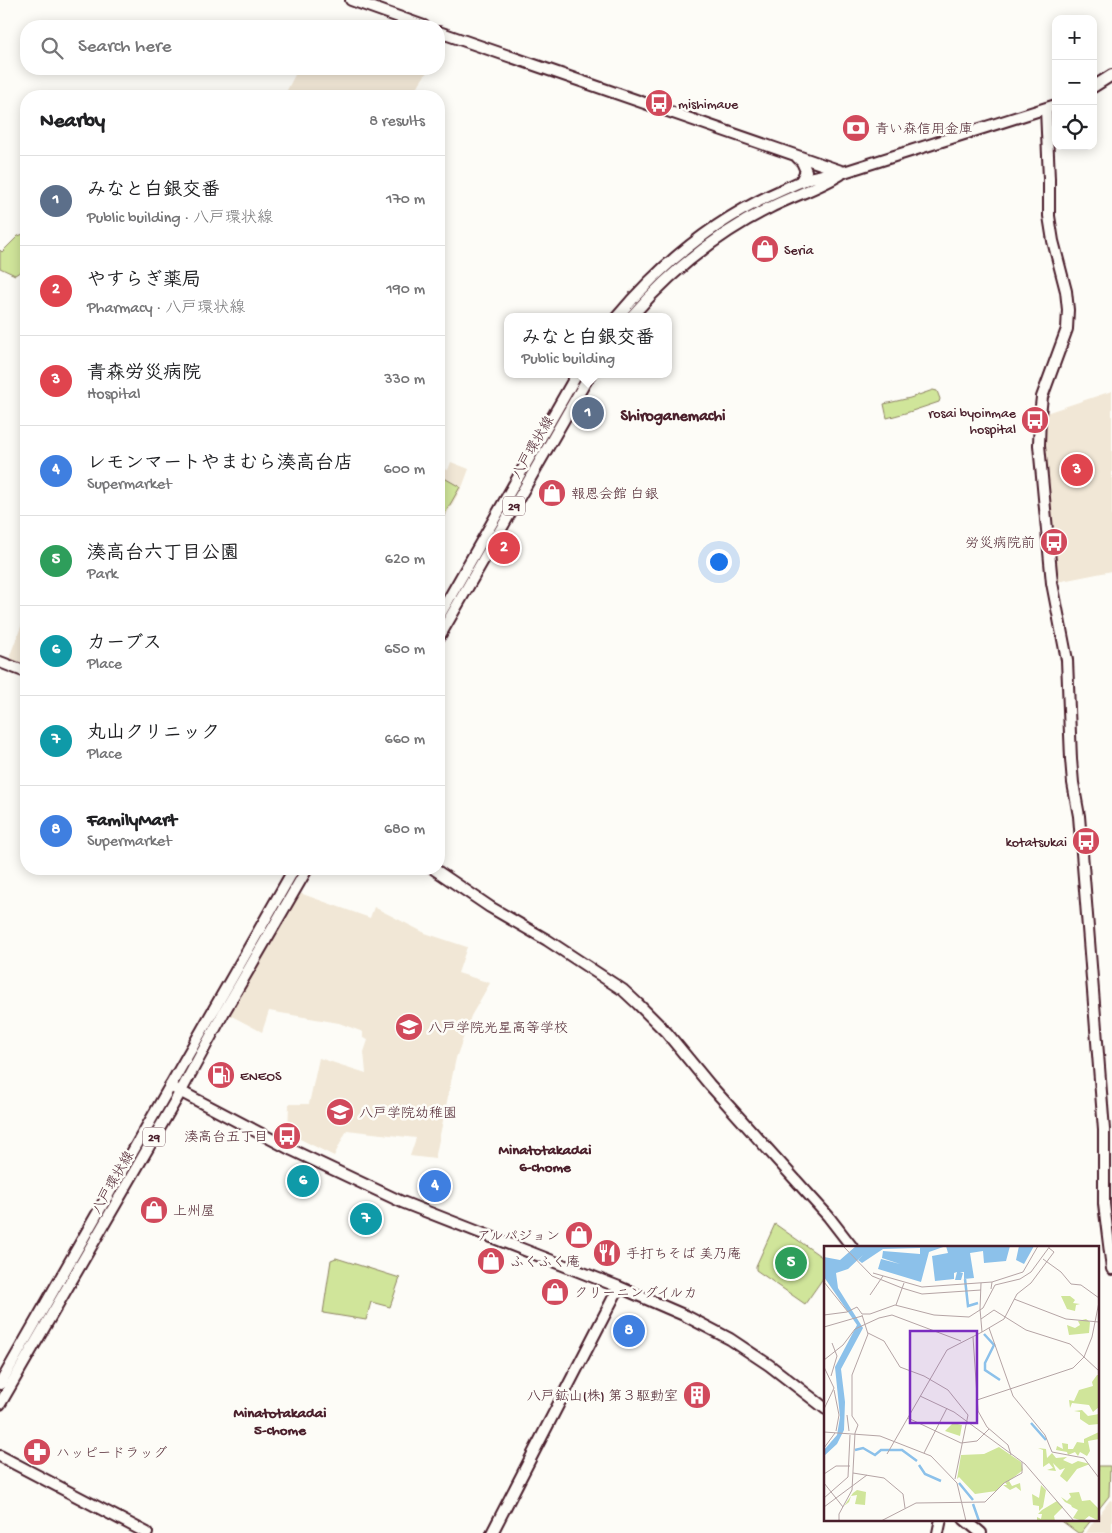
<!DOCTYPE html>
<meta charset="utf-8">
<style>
:root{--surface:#fff;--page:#f6f6f6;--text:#202124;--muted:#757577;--line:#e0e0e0;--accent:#d1495b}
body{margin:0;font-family:"Gochi Hand","Klee One",sans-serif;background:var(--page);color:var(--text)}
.controls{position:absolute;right:15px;top:15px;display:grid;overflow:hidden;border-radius:10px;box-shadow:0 2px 12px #0003}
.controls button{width:45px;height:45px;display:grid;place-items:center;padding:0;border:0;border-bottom:1px solid var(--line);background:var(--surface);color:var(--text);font:25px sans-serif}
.you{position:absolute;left:718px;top:561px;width:18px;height:18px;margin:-12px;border:4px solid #fff;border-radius:50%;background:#1a73e8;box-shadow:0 0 0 8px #1a73e833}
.badge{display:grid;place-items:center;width:32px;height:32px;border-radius:50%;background:var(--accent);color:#fff;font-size:16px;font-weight:700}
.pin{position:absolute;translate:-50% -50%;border:2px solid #fff;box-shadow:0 1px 5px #0006}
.popup{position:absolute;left:504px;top:313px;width:168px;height:65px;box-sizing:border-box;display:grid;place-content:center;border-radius:10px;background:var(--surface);filter:drop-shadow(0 1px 4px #0005);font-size:16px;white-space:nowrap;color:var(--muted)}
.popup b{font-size:19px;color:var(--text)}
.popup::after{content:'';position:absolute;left:50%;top:100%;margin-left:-10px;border:10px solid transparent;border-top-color:var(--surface)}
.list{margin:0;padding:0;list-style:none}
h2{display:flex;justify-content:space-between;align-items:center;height:65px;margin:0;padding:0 20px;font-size:21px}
h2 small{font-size:16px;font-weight:400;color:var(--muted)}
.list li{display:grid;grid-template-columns:32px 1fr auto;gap:15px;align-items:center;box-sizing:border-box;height:90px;padding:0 20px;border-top:1px solid var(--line)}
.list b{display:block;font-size:19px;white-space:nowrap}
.list p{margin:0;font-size:16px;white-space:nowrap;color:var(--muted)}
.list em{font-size:16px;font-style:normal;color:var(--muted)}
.icon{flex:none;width:28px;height:28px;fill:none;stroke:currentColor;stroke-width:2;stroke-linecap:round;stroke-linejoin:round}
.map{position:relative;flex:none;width:1112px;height:1533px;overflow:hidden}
.search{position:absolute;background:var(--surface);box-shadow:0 2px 12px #0003;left:20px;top:20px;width:425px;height:55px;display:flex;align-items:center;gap:12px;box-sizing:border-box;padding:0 18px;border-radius:20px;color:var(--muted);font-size:19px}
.panel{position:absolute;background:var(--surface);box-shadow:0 2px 12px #0003;left:20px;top:90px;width:425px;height:785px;border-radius:20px}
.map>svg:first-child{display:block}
</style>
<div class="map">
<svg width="1112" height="1533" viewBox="0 0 1112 1533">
<rect width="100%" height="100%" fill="#fdfcf7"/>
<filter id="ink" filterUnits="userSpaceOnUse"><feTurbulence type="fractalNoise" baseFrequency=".02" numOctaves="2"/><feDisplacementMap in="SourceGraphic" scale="10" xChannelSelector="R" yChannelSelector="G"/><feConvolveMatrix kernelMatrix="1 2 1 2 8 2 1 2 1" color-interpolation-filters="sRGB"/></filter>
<g filter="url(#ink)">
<path fill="#f1e7d6" d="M298 69H429L411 96H284Z
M1112 391V571L1052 583 1040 415Z
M451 462 469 469 463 485 439 528V468L448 470Z
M26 614V668L11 662 10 655Z
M294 891 370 918 374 907 425 933 467 947 458 973 490 983 471 1016 456 1058 435 1159 410 1156 416 1138 347 1130 334 1156 288 1133 289 1104H309L319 1058 366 1073 364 1052 368 1040 363 1038V1032L339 1023 269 1011 262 1032 224 1012Z
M1110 1500 1112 1501V1533H1086L1095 1519H1098V1516Z"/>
<path fill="#d0e59a" stroke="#8d8262" d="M26 233V268L15 275 0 268V250L2 252 18 236Z
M933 390 937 391 940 399 939 402 909 412 887 418 884 404 910 398Z
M439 475 460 487 439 524Z
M775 1224 826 1260V1274L805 1304 756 1270V1266Z
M336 1258 400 1278 390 1307 371 1302 366 1320 323 1313 331 1260Z
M1098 1466H1110L1109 1496 1098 1510Z
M1059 1519H1092L1081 1533H1078Z"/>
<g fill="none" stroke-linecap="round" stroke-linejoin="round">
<defs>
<path id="secondary" d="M351 0 424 26
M439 32 844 172
M1046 109 1049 179V216L1053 241 1066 291 1068 310 1067 329 1042 397 1040 415 1039 445 1052 583 1067 660 1071 759 1073 783 1079 816 1085 890 1104 1130V1204L1112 1269
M797 157 802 162 806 171 801 181
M0 662 26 672
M434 869 490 907 547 940 623 990 638 1004 667 1033 709 1084 828 1216 852 1247
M170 1086 292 1150 402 1202 619 1287 686 1316 730 1339 769 1365 826 1409
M0 1456 147 1533
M964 1519 981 1533
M492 1533 619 1287
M938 1533 941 1519"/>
<path id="primary" d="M1093 87 1112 75
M617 317C662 263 718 218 782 190 793 185 806 178 818 176 826 174 835 173 844 172L1056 105
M631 317C670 272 716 235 769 208 792 196 819 188 841 174
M439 616 577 374
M439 637 590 374
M0 1384 294 869
M0 1404 181 1091 224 1012 307 869"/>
</defs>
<use href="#secondary" stroke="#4a1f2b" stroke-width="14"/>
<use href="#primary" stroke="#4a1f2b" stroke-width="14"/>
<use href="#secondary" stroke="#fdfcf7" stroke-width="10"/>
<use href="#primary" stroke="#fdfcf7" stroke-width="10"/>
</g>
</g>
<defs>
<symbol id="bus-disc" viewBox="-11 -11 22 22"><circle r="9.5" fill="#d1495b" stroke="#fdfcf7"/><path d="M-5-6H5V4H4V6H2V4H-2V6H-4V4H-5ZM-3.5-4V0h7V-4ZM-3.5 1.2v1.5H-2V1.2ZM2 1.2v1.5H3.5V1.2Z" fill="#fff"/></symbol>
<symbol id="bank-disc" viewBox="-11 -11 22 22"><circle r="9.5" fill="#d1495b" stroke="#fdfcf7"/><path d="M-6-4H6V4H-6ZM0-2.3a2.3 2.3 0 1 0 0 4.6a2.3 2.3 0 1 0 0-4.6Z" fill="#fff"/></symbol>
<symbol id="shop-disc" viewBox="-11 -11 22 22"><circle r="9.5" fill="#d1495b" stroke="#fdfcf7"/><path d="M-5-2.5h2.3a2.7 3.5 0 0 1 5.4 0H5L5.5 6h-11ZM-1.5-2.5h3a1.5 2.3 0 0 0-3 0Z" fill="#fff"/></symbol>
<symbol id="school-disc" viewBox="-11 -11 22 22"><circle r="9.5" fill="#d1495b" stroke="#fdfcf7"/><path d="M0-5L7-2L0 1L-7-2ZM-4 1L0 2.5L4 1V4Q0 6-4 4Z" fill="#fff"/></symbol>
<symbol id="fuel-disc" viewBox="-11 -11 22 22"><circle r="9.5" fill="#d1495b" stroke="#fdfcf7"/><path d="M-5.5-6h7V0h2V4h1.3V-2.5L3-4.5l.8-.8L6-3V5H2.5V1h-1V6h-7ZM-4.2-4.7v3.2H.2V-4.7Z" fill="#fff"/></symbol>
<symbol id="restaurant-disc" viewBox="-11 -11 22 22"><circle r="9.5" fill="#d1495b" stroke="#fdfcf7"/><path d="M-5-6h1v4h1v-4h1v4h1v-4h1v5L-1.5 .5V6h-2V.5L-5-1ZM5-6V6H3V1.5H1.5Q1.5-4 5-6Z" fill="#fff"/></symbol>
<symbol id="building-disc" viewBox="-11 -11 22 22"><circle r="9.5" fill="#d1495b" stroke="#fdfcf7"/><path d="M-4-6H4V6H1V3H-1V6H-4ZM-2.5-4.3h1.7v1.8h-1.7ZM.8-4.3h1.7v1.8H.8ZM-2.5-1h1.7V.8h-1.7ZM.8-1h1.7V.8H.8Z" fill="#fff"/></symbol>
<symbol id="pharmacy-disc" viewBox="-11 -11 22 22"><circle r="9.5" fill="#d1495b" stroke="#fdfcf7"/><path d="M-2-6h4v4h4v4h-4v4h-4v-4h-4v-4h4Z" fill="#fff"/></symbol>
</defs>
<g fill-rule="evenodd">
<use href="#bus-disc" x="643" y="87" width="32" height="32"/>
<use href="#bank-disc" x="840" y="112" width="32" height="32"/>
<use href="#shop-disc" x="749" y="233" width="32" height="32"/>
<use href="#bus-disc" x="1019" y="404" width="32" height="32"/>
<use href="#shop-disc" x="536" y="477" width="32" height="32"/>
<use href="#bus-disc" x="1038" y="526" width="32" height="32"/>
<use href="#bus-disc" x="1070" y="825" width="32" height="32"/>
<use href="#school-disc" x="393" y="1011" width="32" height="32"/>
<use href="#fuel-disc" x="205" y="1059" width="32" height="32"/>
<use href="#school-disc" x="324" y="1096" width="32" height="32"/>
<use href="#bus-disc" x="271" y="1120" width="32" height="32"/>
<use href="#shop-disc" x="138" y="1194" width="32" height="32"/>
<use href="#shop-disc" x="563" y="1219" width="32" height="32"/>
<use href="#restaurant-disc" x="591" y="1237" width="32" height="32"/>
<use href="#shop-disc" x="475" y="1245" width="32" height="32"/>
<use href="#shop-disc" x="539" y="1276" width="32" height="32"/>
<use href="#building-disc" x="681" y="1379" width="32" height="32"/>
<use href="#pharmacy-disc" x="21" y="1436" width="32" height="32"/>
</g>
<g text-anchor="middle" stroke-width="5" stroke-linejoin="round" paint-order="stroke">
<g fill="#fdfcf7" stroke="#806168" stroke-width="1">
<rect x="503" y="496.5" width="22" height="19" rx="4"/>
<rect x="143" y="1127.5" width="22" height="19" rx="4"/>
</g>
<g font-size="12" font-weight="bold" fill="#4a1f2b">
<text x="514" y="510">29</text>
<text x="154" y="1141">29</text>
</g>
<g font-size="14" fill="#4a1f2b" stroke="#fdfcf7" text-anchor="start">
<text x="678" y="108">mishimaue</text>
<text x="875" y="133">青い森信用金庫</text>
<text x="784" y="254">Seria</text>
<text x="1016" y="417" text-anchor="end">rosai byoinmae<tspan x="1016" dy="16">hospital</tspan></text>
<text x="571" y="498">報恩会館 白銀</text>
<text x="1035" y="547" text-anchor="end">労災病院前</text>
<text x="1067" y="846" text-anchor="end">kotatsukai</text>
<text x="428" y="1032">八戸学院光星高等学校</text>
<text x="240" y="1080">ENEOS</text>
<text x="359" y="1117">八戸学院幼稚園</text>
<text x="268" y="1141" text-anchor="end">湊高台五丁目</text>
<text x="173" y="1215">上州屋</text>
<text x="560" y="1240" text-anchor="end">アルパジョン</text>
<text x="626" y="1258">手打ちそば 美乃庵</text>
<text x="510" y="1266">ふくふく庵</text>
<text x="574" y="1297">クリーニングイルカ</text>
<text x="678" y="1400" text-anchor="end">八戸鉱山(株) 第３駆動室</text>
<text x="56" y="1457">ハッピードラッグ</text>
</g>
<g font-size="14" fill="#4a1f2b" stroke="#fdfcf7">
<text transform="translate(532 447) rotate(-60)" y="5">八戸環状線</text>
<text transform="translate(112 1182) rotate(-60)" y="5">八戸環状線</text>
</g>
<g font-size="15" font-weight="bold" fill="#4a1f2b" stroke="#fdfcf7">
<text x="545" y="1154">Minatotakadai<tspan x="545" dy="17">6-chome</tspan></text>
<text x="280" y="1417">Minatotakadai<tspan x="280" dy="17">5-chome</tspan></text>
</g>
<g font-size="16" font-weight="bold" fill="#4a1f2b" stroke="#fdfcf7">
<text x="673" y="420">Shiroganemachi</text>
</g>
</g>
<g transform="translate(824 1246)">
<rect width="275" height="275" fill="#fdfcf7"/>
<path d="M237 50H246L251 54 249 57 256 58 252 59 251 65 243 63ZM262 73 266 76 265 87 245 89 243 79 251 82 256 79 254 75ZM273 129H275V161L269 166 265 159 248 157 246 162 245 154 250 155 255 144 269 140 268 136ZM258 164 264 170 275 168V178L265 179 256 173V166L250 165ZM129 177 138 179 136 190 121 185ZM275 186V193L264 195 266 205 263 210 256 206 254 210 251 206 244 209 243 206 232 204 233 200 239 203 238 197 244 198V203H249L253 196 260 197V193ZM175 201 197 216 199 224 185 235 188 240 196 237 197 245 192 241 186 244 179 239H183L181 236 172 245 151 248 135 231 133 233 137 209 160 208ZM214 202 222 203 223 212 228 207 232 212 243 211 239 214 248 218 254 215 266 218 253 223 243 236 236 230 241 222 236 224 229 217 232 225 223 224 229 222 225 217 219 221V204ZM217 239 222 244 219 261 215 265V260L209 259 208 248 215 252ZM33 244 42 246 41 259 31 258 33 249 27 250 25 256 20 260 29 247ZM255 246 258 255 266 254 275 263V275L265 270 259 275 249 272 254 264 248 261 247 259 241 256 237 251 243 255 247 251 245 247ZM233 255 239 261 230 270 231 275H213V271L217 273 218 268H214L218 264Z" fill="#d0e59a"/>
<path d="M32 0H186L182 15 160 17 159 5 146 7 150 32 140 33V26H136L139 27 137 34H131L133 26 130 27V33L111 35 108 10 124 7 122 0 105 6 97 36 54 23 57 13 76 18 58 12 59 5 96 8V2L59 3 38 17 34 14 39 9 24 23 12 27 14 42 39 82 17 123 21 156 20 184 13 198 0 210V204L13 189 16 171 11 121 33 79 0 31V11L16 14ZM195 0H210L200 18 192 14Z" fill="#8cc1ea"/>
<path fill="none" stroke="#8cc1ea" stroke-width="2.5" d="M141 33 144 60 154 57M160 88 170 99 161 117V124L176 134M207 177 222 194M31 204 39 202 51 209 57 204H78L93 215M95 219 101 228 117 235M135 237 149 254M149 258 155 275"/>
<path fill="none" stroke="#b5a4a5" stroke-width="1" d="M19 0 48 30 78 42 98 48 157 44M219 13 237 26 247 38 257 39 275 52M49 27 98 41 168 36M0 36 24 66M167 43 168 36 199 26 214 0M46 49 59 30M190 53 242 73 275 76M72 59 80 37M156 63 157 37M0 69 23 66 33 61 38 68H46L71 59 110 69 145 71 159 62 171 39 196 33 207 26 226 0M157 73 170 64 202 84 246 98 275 125M0 81 38 70M165 82 189 150 221 189 228 206 260 212 275 232M158 86 180 73 193 48 207 37 230 6 225 2M44 87 60 95 76 121 100 130 124 144 144 169 131 233M149 91 154 165 163 181 184 199 187 209M0 114 19 99 31 83 55 72 68 69 137 95M0 121 10 142 0 163M7 130 13 110 8 97M10 144 15 169 12 185M96 150 130 166 201 218 250 275M153 154 249 122 260 111 268 91 275 56M23 169 25 185M84 172 137 197 153 195 165 183M0 186 56 190 107 210 133 237 142 275M31 187 34 179 28 170V129L44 88 38 69M0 202 11 187M100 207 123 162M63 208 123 104 158 86 156 63M29 227 60 232 79 248 81 262M0 228 12 220H26M0 237 19 261M0 252 24 231 26 189M0 261 43 229M15 275V268L28 244 31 187M57 275 92 257 161 256 180 237 198 227V216"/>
<path fill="#7b2cbf" fill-opacity="0.15" stroke="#7b2cbf" stroke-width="2.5" d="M86 85H153V177H86Z"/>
<rect width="275" height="275" fill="none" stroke="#4a1f2b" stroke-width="2.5"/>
</g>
</svg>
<div class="controls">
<button>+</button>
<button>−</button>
<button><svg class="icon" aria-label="locate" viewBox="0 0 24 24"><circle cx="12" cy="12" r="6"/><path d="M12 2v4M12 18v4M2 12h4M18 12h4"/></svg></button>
</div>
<div class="you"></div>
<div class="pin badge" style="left:588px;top:413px;background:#5c6f8a">1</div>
<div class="popup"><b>みなと白銀交番</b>Public building</div>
<div class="pin badge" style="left:504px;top:548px;background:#e0444e">2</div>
<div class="pin badge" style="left:1077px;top:470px;background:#e0444e">3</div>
<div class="pin badge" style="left:435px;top:1186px;background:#3f7fe0">4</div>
<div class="pin badge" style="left:791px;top:1263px;background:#2e9e5b">5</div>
<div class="pin badge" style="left:303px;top:1181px;background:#0f9aa8">6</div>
<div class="pin badge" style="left:366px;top:1219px;background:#0f9aa8">7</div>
<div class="pin badge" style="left:629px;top:1331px;background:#3f7fe0">8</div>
<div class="search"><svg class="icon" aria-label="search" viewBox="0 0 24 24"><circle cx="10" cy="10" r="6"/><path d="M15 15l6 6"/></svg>Search here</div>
<section class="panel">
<h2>Nearby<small>8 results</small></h2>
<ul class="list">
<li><span class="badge" style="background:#5c6f8a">1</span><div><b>みなと白銀交番</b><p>Public building · 八戸環状線</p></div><em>170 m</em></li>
<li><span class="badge" style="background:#e0444e">2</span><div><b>やすらぎ薬局</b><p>Pharmacy · 八戸環状線</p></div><em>190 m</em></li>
<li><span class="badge" style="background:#e0444e">3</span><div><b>青森労災病院</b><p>Hospital</p></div><em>330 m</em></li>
<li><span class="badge" style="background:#3f7fe0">4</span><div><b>レモンマートやまむら湊高台店</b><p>Supermarket</p></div><em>600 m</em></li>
<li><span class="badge" style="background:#2e9e5b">5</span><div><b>湊高台六丁目公園</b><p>Park</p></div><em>620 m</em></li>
<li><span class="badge" style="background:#0f9aa8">6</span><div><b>カーブス</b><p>Place</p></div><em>650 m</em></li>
<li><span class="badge" style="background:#0f9aa8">7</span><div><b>丸山クリニック</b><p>Place</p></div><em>660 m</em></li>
<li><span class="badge" style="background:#3f7fe0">8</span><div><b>FamilyMart</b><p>Supermarket</p></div><em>680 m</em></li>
</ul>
</section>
</div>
